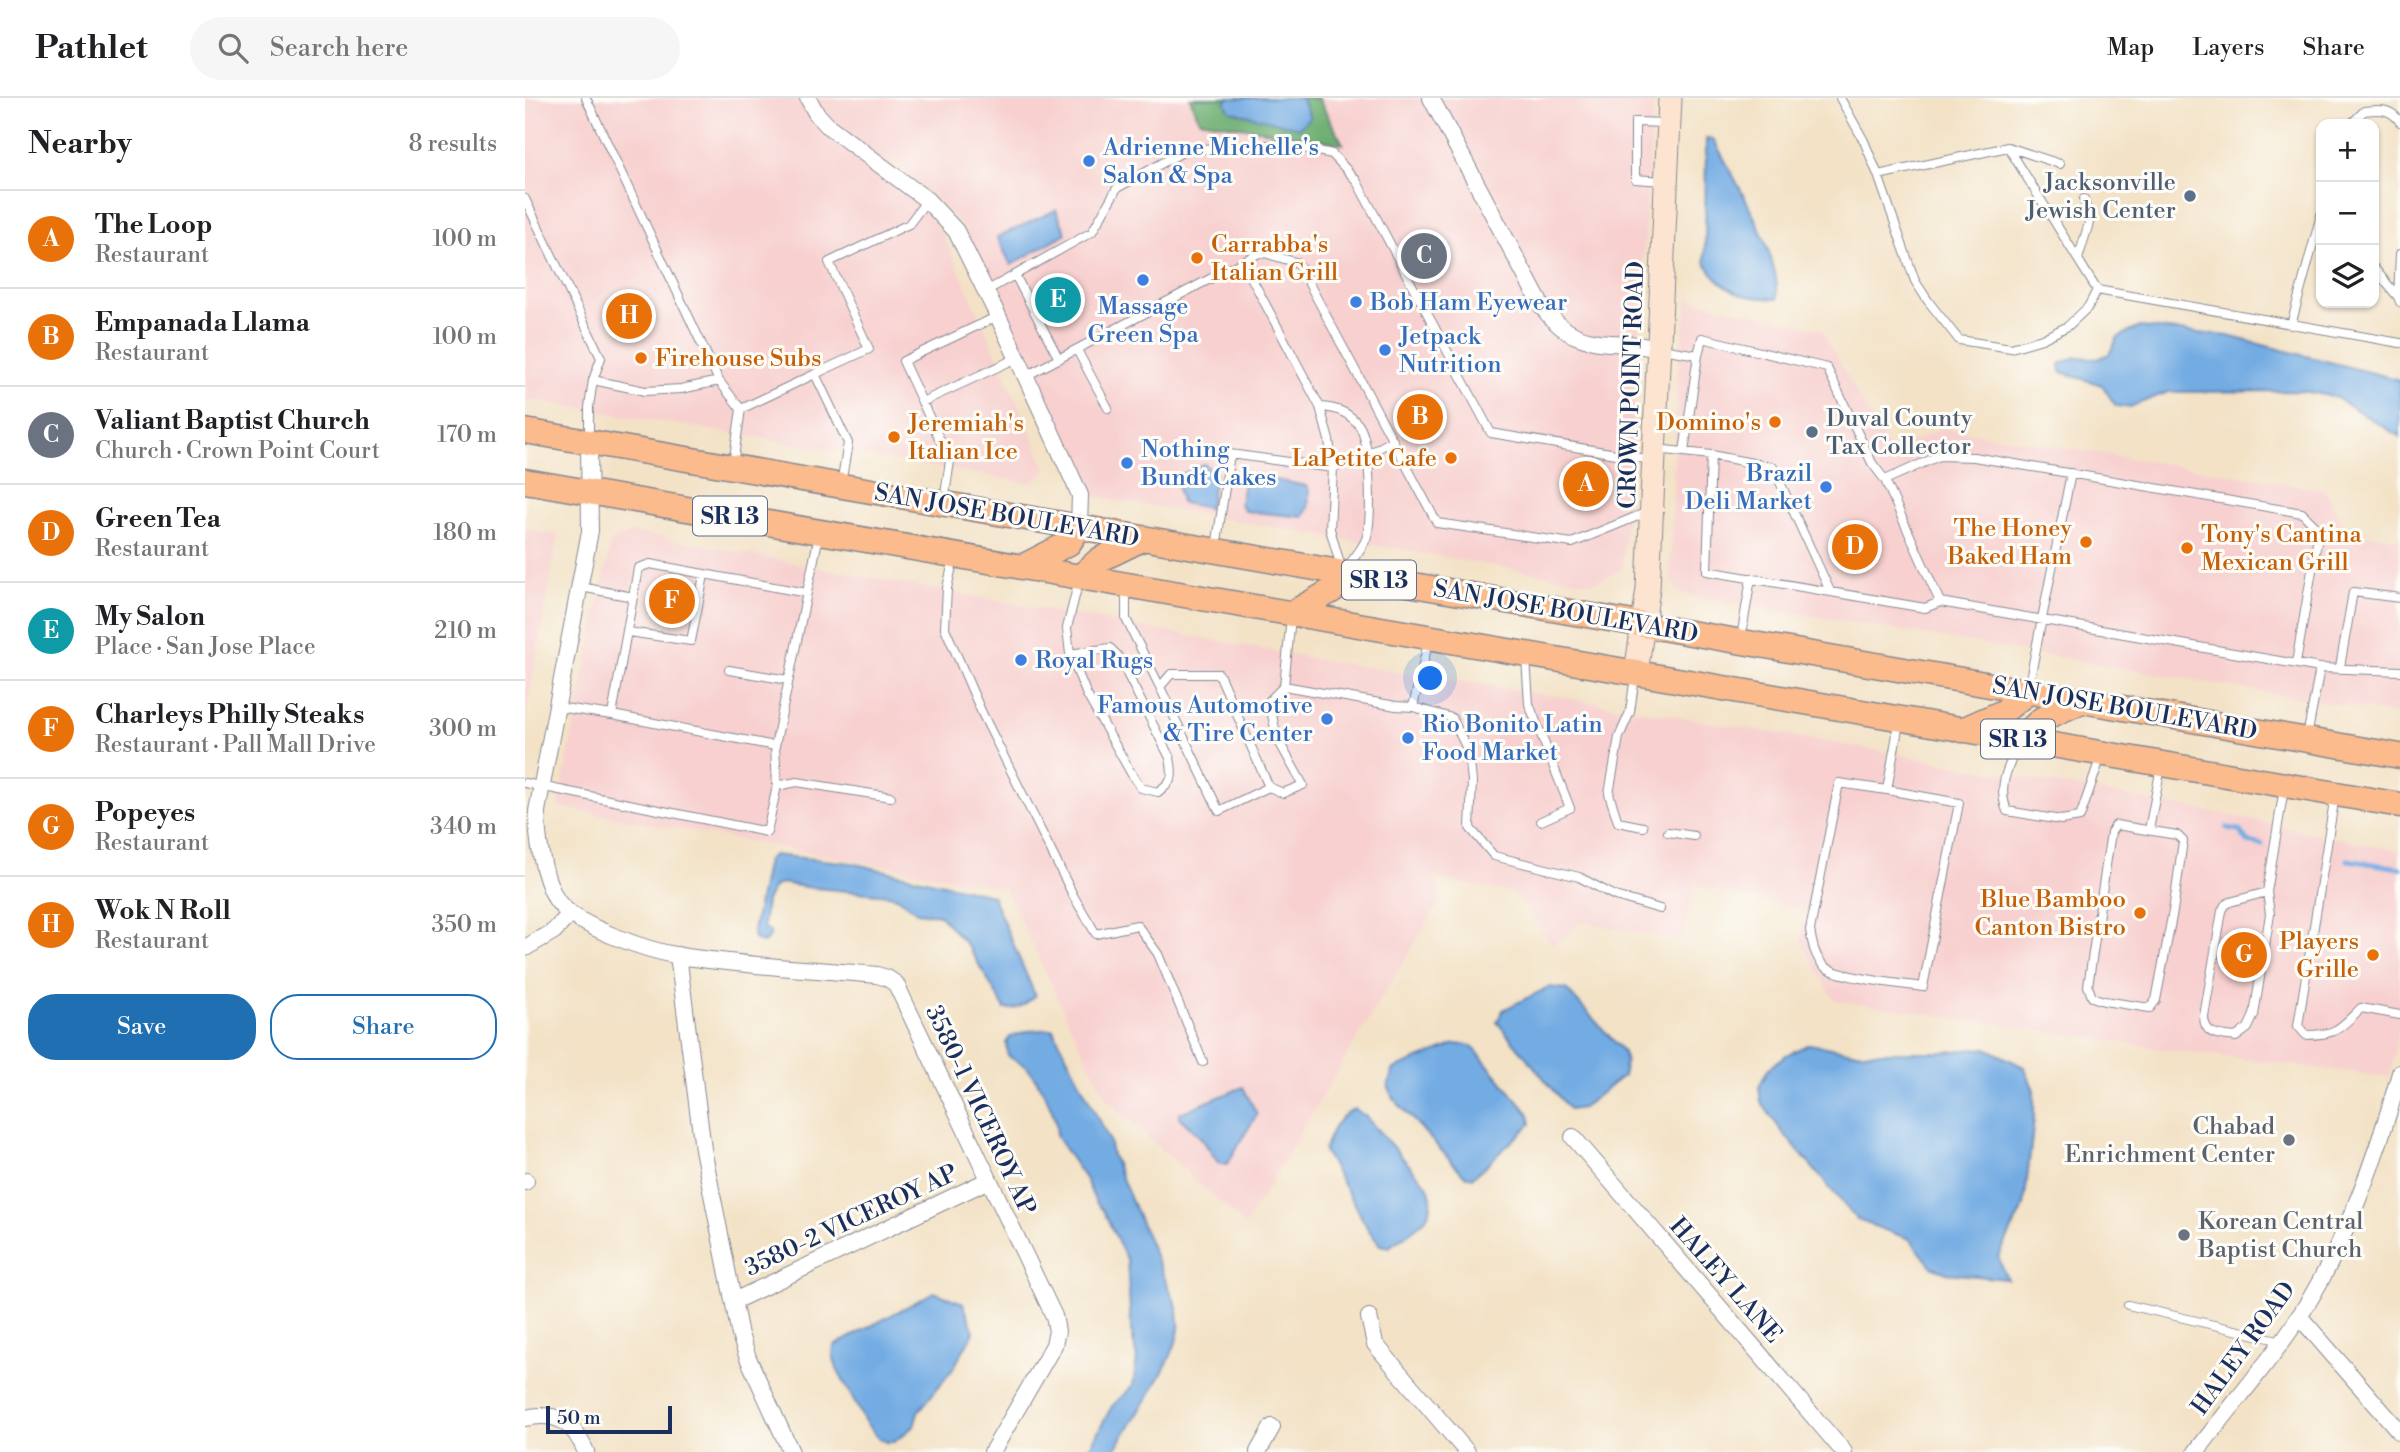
<!DOCTYPE html>
<meta charset="utf-8">
<style>
:root{--surface:#fff;--page:#f6f6f6;--text:#202124;--muted:#757577;--line:#e0e0e0;--accent:#1f6fb2}
body{margin:0;font-family:"Libre Bodoni",serif;background:var(--page);color:var(--text)}
.controls{position:absolute;right:21px;top:21px;display:grid;overflow:hidden;border-radius:14px;box-shadow:0 2px 5px #0004}
.controls button{width:63px;height:63px;display:grid;place-items:center;padding:0;border:0;border-bottom:2px solid var(--line);background:var(--surface);color:var(--text);font:35px sans-serif}
.scale{position:absolute;left:21px;bottom:18px;width:126px;box-sizing:border-box;padding-left:7px;border:4px solid #1b2f5e;border-top:0;font-size:19px;line-height:24px;white-space:nowrap;color:#1b2f5e;-webkit-text-stroke:5px #fdfcf7;paint-order:stroke}
.you{position:absolute;left:906px;top:581px;width:24px;height:24px;margin:-18px;border:5px solid #fff;border-radius:50%;background:#1a73e8;box-shadow:0 0 0 10px #1a73e833}
.badge{display:grid;place-items:center;width:46px;height:46px;border-radius:50%;background:var(--accent);color:#fff;font-size:23px;font-weight:700}
.pin{position:absolute;translate:-50% -50%;border:4px solid #fff;box-shadow:0 2px 7px #0006}
.list{margin:0;padding:0;list-style:none}
h2{display:flex;justify-content:space-between;align-items:center;height:91px;margin:0;padding:0 28px;font-size:30px}
h2 small{font-size:23px;font-weight:400;color:var(--muted)}
.list li{display:grid;grid-template-columns:46px 1fr auto;gap:21px;align-items:center;box-sizing:border-box;height:98px;padding:0 28px;border-top:2px solid var(--line)}
.list b{display:block;font-size:26px;white-space:nowrap}
.list p{margin:0;font-size:23px;white-space:nowrap;color:var(--muted)}
.list em{font-size:23px;font-style:normal;color:var(--muted)}
.actions{display:flex;gap:14px;padding:21px 28px}
.actions a{flex:1;padding:16px 0;border:2px solid var(--accent);border-radius:28px;text-align:center;font-size:24px;color:var(--accent)}
.actions .main{background:var(--accent);color:#fff}
.icon{flex:none;width:38px;height:38px;fill:none;stroke:currentColor;stroke-width:2;stroke-linecap:round;stroke-linejoin:round}
.map{position:relative;flex:none;width:1875px;height:1354px;overflow:hidden}
header{display:flex;align-items:center;gap:42px;box-sizing:border-box;height:98px;padding:0 35px;background:var(--surface);border-bottom:2px solid var(--line)}
header strong{font-size:33px}
nav{display:flex;gap:38px;margin-inline-start:auto;font-size:24px}
.search{width:490px;height:63px;background:var(--page);display:flex;align-items:center;gap:18px;box-sizing:border-box;padding:0 24px;border-radius:38px;color:var(--muted);font-size:26px}
main{display:flex}
aside{flex:1;background:var(--surface)}
.map>svg:first-child{display:block}
</style>
<header>
<strong>Pathlet</strong>
<div class="search"><svg class="icon" aria-label="search" viewBox="0 0 24 24"><circle cx="10" cy="10" r="6"/><path d="M15 15l6 6"/></svg>Search here</div>
<nav><a>Map</a><a>Layers</a><a>Share</a></nav>
</header>
<main>
<aside>
<h2>Nearby<small>8 results</small></h2>
<ul class="list">
<li><span class="badge" style="background:#e8710a">A</span><div><b>The Loop</b><p>Restaurant</p></div><em>100 m</em></li>
<li><span class="badge" style="background:#e8710a">B</span><div><b>Empanada Llama</b><p>Restaurant</p></div><em>100 m</em></li>
<li><span class="badge" style="background:#6b7280">C</span><div><b>Valiant Baptist Church</b><p>Church · Crown Point Court</p></div><em>170 m</em></li>
<li><span class="badge" style="background:#e8710a">D</span><div><b>Green Tea</b><p>Restaurant</p></div><em>180 m</em></li>
<li><span class="badge" style="background:#0f9aa8">E</span><div><b>My Salon</b><p>Place · San Jose Place</p></div><em>210 m</em></li>
<li><span class="badge" style="background:#e8710a">F</span><div><b>Charleys Philly Steaks</b><p>Restaurant · Pall Mall Drive</p></div><em>300 m</em></li>
<li><span class="badge" style="background:#e8710a">G</span><div><b>Popeyes</b><p>Restaurant</p></div><em>340 m</em></li>
<li><span class="badge" style="background:#e8710a">H</span><div><b>Wok N Roll</b><p>Restaurant</p></div><em>350 m</em></li>
</ul>
<div class="actions"><a class="main">Save</a><a>Share</a></div>
</aside>
<div class="map">
<svg width="1875" height="1354" viewBox="0 0 1875 1354">
<rect width="100%" height="100%" fill="#fdfcf7"/>
<filter id="ink" filterUnits="userSpaceOnUse"><feTurbulence type="fractalNoise" baseFrequency=".0143" numOctaves="2"/><feDisplacementMap in="SourceGraphic" scale="14" xChannelSelector="R" yChannelSelector="G"/><feConvolveMatrix kernelMatrix="1 2 1 2 8 2 1 2 1" color-interpolation-filters="sRGB"/></filter>
<filter id="wash" filterUnits="userSpaceOnUse"><feTurbulence type="fractalNoise" baseFrequency=".00686" numOctaves="4" result="noise"/><feDisplacementMap in="SourceGraphic" scale="28" xChannelSelector="R" yChannelSelector="G"/><feGaussianBlur stdDeviation="1.57" result="paint"/><feColorMatrix in="noise" values="0 0 0 0 0 0 0 0 0 0 0 0 0 0 0 0 0 1.4 0 .05"/><feComposite in="paint" operator="in"/></filter>
<g filter="url(#wash)">
<rect width="100%" height="100%" fill="#f3e2c6"/>
<path fill="#f7d0cf" d="M0 0H665L674 22 818 45 793 0H1128L1107 346 1097 472 1067 485 568 398 444 140 433 123 361 55 419 138 522 372 505 385 0 301Z
M1163 201 1296 231 1365 353 1418 330 1801 392 1819 433 1875 441V617L1157 496 1145 481 1152 275Z
M0 431 33 437 0 624Z
M110 434 300 471 801 563 950 585 1310 645 1687 714 1875 753V922L1865 979 1646 952 1309 902 1276 843 1281 813 1170 787 1156 843 1057 824 1028 847 990 795 909 780 917 800 720 1127 581 1001 480 790 33 709 86 443Z"/>
<path fill="#6cad70" stroke="#446e67" stroke-width="2" d="M665 0H704L700 4 785 19 776 0H793L818 46 674 22Z"/>
<path fill="#73ace3" stroke="#476ea0" stroke-width="2" d="M704 0H776L785 19 774 30 705 13 700 4Z
M1181 41 1189 42C1210 83 1256 156 1252 201 1243 200 1232 200 1223 198 1207 195 1186 179 1180 163Z
M531 112 541 135 486 167 472 139Z
M1615 229 1703 238 1875 282V339L1810 299 1778 293 1643 294 1605 309 1591 308 1577 287 1536 274 1535 266 1552 259 1573 261 1584 256 1593 239Z
M679 366 691 375 684 410 656 405 651 379Z
M733 376 740 380 781 388 784 393 783 410 778 419 720 413 715 406 720 380 725 377Z
M248 757 326 765 467 797 510 897C502 905 494 913 480 911L443 848 415 817 392 814 372 799 364 797 280 789 257 785 250 788 241 802 238 829 245 834V839L238 845 229 841 228 833 242 762Z
M1024 889 1041 891 1097 952 1101 963 1098 978 1057 1010 1045 1012 972 924 978 912Z
M528 931 584 1042 587 1057 652 1209C653 1216 655 1223 654 1230 652 1261 606 1325 588 1354H562L587 1308 608 1288 612 1261 606 1231 602 1162 578 1112 571 1105 561 1082 531 1038C535 1020 515 985 503 971 498 965 489 962 483 958L481 945 485 939 503 933Z
M930 946 947 948 1004 1016 1006 1026 948 1079 939 1077 868 1000 863 987 869 971Z
M1284 946 1327 954H1420L1461 950 1499 969 1509 992V1021L1499 1108 1473 1159 1482 1181 1421 1175 1406 1168 1385 1141 1332 1122 1258 1035 1236 1004 1234 989 1243 971 1261 957Z
M718 989 732 1016 702 1066H694L677 1041 654 1019 655 1015Z
M829 1011 840 1018 902 1087C918 1120 887 1132 864 1149L855 1147 843 1131 799 1053C804 1037 812 1018 829 1011Z
M409 1194 438 1205 449 1233 428 1271 393 1314 389 1328 369 1344H361L353 1340 339 1322 312 1271 308 1257 309 1248Z"/>
<g fill="none" stroke-linecap="round" stroke-linejoin="round">
<path stroke="#73ace3" stroke-width="5" d="M1702 730 1714 732 1723 744 1737 747
M1823 762 1875 770"/>
</g>
</g>
<g filter="url(#ink)">
<g fill="none" stroke-linecap="round" stroke-linejoin="round">
<defs>
<path id="lane" d="M61 0 194 283
M1315 0 1339 43 1353 77 1483 49 1572 192 1875 245
M1826 26 1839 13C1854 11 1866 10 1875 24
M1483 49 1535 66
M1353 77 1390 183 1403 203 1434 242 1486 250 1517 241 1543 228 1563 209 1572 192
M1138 83 1110 81V24L1142 25
M0 101 76 260 68 282
M1875 156 1873 199 1875 204
M1553 161 1564 125 1559 101
M718 164 795 309 804 342 808 370 805 431 816 469
M1849 170 1873 199
M490 177 534 261
M461 193 567 134 592 90 661 52 759 46 807 56 831 82 966 335 1127 362
M473 218 378 263 397 304 492 260
M1766 227 1796 117
M1136 251 1173 257 1177 240 1302 270 1347 365 1360 382 1415 504
M552 252 583 310
M501 278 736 154 773 165 912 425 1047 445 1125 413
M397 304 425 363 419 403
M795 309C810 310 822 313 833 326 846 341 847 417 842 438 839 449 828 461 821 470
M64 342V309L68 282 120 293 156 291 194 283 216 311
M1131 351 1186 357 1182 473 1400 510 1415 504 1795 570 1875 573
M1159 354 1173 257
M1186 357 1248 369 1305 493
M208 366 216 311 290 276
M1360 382 1414 358 1449 359 1777 415 1794 432 1771 565
M316 386 323 345 290 276 344 251 304 164 384 126 402 102
M691 450 705 356 808 370 842 357 868 342
M429 460 422 490 420 530 457 615 549 799 571 836 612 827 633 856 678 964
M56 489 108 499 87 617
M601 492V521L635 589
M108 499 113 470 125 466 282 495
M766 519 759 588 871 608 888 609 904 541
M103 534 166 543 179 477
M1216 540 1226 480
M545 556 585 550 593 558 645 660C649 680 648 682 633 694L616 690 606 675 562 597 545 556 542 530 554 482
M1001 560 1004 606 1045 710 1016 723
M1815 569 1828 494 1875 500
M204 572 263 582
M1110 578 1105 614 1094 639 1084 696 1093 724 1118 729
M1503 591 1546 375
M32 609 87 617 250 648 294 437
M888 609 927 620 944 655 947 683 945 730 969 758 1054 779 1090 798 1135 811
M1782 639 1795 570
M1494 645C1483 669 1472 688 1482 713L1536 722 1555 719 1576 658
M0 685 242 734 252 688 250 648
M252 688 272 684 366 699
M744 689 694 713 635 589 646 576H694L744 689 758 695 778 687 752 640 744 603 759 588
M1362 692 1434 705 1398 889C1377 886 1312 880 1299 868 1289 858 1287 844 1285 832L1314 685 1362 692 1374 625
M1810 697 1773 928 1781 937C1812 937 1814 931 1836 910L1875 917
M1591 727 1652 737 1658 743 1648 813 1631 902 1625 910 1579 903 1567 899 1563 888 1586 734Z
M1624 732 1636 669
M1143 734 1169 738
M1742 794 1705 804 1700 807 1697 813 1679 918C1679 938 1695 937 1711 939L1723 930 1729 917 1745 816 1742 794 1759 690
M1603 1207 1757 1243"/>
<path id="street" d="M283 0 291 15 303 28 402 102 431 133 473 218 555 397 554 429
M906 0 1016 207C1053 258 1082 238 1133 251
M64 344 65 433 12 713C12 740 17 776 31 801 48 828 124 853 155 858 220 868 287 871 352 877L362 880 371 886 529 1218 532 1233 529 1247 467 1354
M0 850 29 833 45 816
M153 857 178 1051 215 1237 223 1260 266 1354
M1048 1039 1319 1354
M0 1084 1 1083
M209 1203 464 1082
M1774 1218 1875 1334
M844 1219 850 1246 942 1354
M0 1320C33 1313 48 1324 61 1354
M733 1354 747 1329
M1671 1354C1702 1313 1737 1273 1766 1231 1816 1159 1852 1059 1875 975"/>
<path id="secondary" d="M1111 575 1123 491 1145 0"/>
<path id="primary" d="M0 333 1875 658
M0 383 1875 707
M497 469 544 445 554 429
M555 479 574 462 617 441
M766 516 808 492 818 476
M1437 632 1478 614 1503 594
M1495 641 1517 621 1557 603"/>
</defs>
<use href="#lane" stroke="#878892" stroke-width="10"/>
<use href="#street" stroke="#878892" stroke-width="18"/>
<use href="#secondary" stroke="#878892" stroke-width="25"/>
<use href="#primary" stroke="#878892" stroke-width="27"/>
<use href="#lane" stroke="#fff" stroke-width="8"/>
<use href="#street" stroke="#fff" stroke-width="16"/>
<use href="#secondary" stroke="#fde4d1" stroke-width="23"/>
<use href="#primary" stroke="#fbbb8c" stroke-width="24"/>
</g>
</g>
<g fill="#3f7fe0" stroke="#fdfcf7" stroke-width="2.5">
<circle cx="564" cy="63" r="7"/>
<circle cx="618" cy="182" r="7"/>
<circle cx="831" cy="204" r="7"/>
<circle cx="860" cy="252" r="7"/>
<circle cx="602" cy="365" r="7"/>
<circle cx="1301" cy="389" r="7"/>
<circle cx="496" cy="562" r="7"/>
<circle cx="802" cy="621" r="7"/>
<circle cx="883" cy="640" r="7"/>
</g>
<g fill="#5c6f8a" stroke="#fdfcf7" stroke-width="2.5">
<circle cx="1665" cy="98" r="7"/>
<circle cx="1287" cy="334" r="7"/>
</g>
<g fill="#e8710a" stroke="#fdfcf7" stroke-width="2.5">
<circle cx="672" cy="160" r="7"/>
<circle cx="116" cy="260" r="7"/>
<circle cx="1250" cy="324" r="7"/>
<circle cx="369" cy="339" r="7"/>
<circle cx="926" cy="360" r="7"/>
<circle cx="1561" cy="444" r="7"/>
<circle cx="1662" cy="450" r="7"/>
<circle cx="1615" cy="815" r="7"/>
<circle cx="1848" cy="857" r="7"/>
</g>
<g fill="#6b7280" stroke="#fdfcf7" stroke-width="2.5">
<circle cx="1764" cy="1042" r="7"/>
<circle cx="1659" cy="1137" r="7"/>
</g>
<g text-anchor="middle" stroke-width="6" stroke-linejoin="round" paint-order="stroke">
<g fill="#fdfcf7" stroke="#5f6c8c" stroke-width="2">
<rect x="168" y="398.5" width="74" height="39" rx="5"/>
<rect x="817" y="462.5" width="74" height="39" rx="5"/>
<rect x="1456" y="621.5" width="74" height="39" rx="5"/>
</g>
<g font-size="23" font-weight="bold" fill="#1b2f5e">
<text x="205" y="426">SR 13</text>
<text x="854" y="490">SR 13</text>
<text x="1493" y="649">SR 13</text>
</g>
<g font-size="24" fill="#366cbe" stroke="#fdfcf7" text-anchor="start">
<text x="578" y="57">Adrienne Michelle's<tspan x="578" dy="28">Salon &amp; Spa</tspan></text>
<text x="845" y="212">Bob Ham Eyewear</text>
<text x="618" y="216" text-anchor="middle">Massage<tspan x="618" dy="28">Green Spa</tspan></text>
<text x="874" y="246">Jetpack<tspan x="874" dy="28">Nutrition</tspan></text>
<text x="616" y="359">Nothing<tspan x="616" dy="28">Bundt Cakes</tspan></text>
<text x="1287" y="383" text-anchor="end">Brazil<tspan x="1287" dy="28">Deli Market</tspan></text>
<text x="510" y="570">Royal Rugs</text>
<text x="788" y="615" text-anchor="end">Famous Automotive<tspan x="788" dy="28">&amp; Tire Center</tspan></text>
<text x="897" y="634">Rio Bonito Latin<tspan x="897" dy="28">Food Market</tspan></text>
</g>
<g font-size="24" fill="#4e5e75" stroke="#fdfcf7" text-anchor="end">
<text x="1651" y="92">Jacksonville<tspan x="1651" dy="28">Jewish Center</tspan></text>
<text x="1301" y="328" text-anchor="start">Duval County<tspan x="1301" dy="28">Tax Collector</tspan></text>
</g>
<g font-size="24" fill="#c56008" stroke="#fdfcf7" text-anchor="end">
<text x="686" y="154" text-anchor="start">Carrabba's<tspan x="686" dy="28">Italian Grill</tspan></text>
<text x="130" y="268" text-anchor="start">Firehouse Subs</text>
<text x="1236" y="332">Domino's</text>
<text x="383" y="333" text-anchor="start">Jeremiah's<tspan x="383" dy="28">Italian Ice</tspan></text>
<text x="912" y="368">LaPetite Cafe</text>
<text x="1547" y="438">The Honey<tspan x="1547" dy="28">Baked Ham</tspan></text>
<text x="1676" y="444" text-anchor="start">Tony's Cantina<tspan x="1676" dy="28">Mexican Grill</tspan></text>
<text x="1601" y="809">Blue Bamboo<tspan x="1601" dy="28">Canton Bistro</tspan></text>
<text x="1834" y="851">Players<tspan x="1834" dy="28">Grille</tspan></text>
</g>
<g font-size="24" fill="#1b2f5e" stroke="#fdfcf7">
<text transform="translate(1106 287) rotate(-88)" y="8">CROWN POINT ROAD</text>
<text transform="translate(482 417) rotate(10)" y="8">SAN JOSE BOULEVARD</text>
<text transform="translate(1041 513) rotate(10)" y="8">SAN JOSE BOULEVARD</text>
<text transform="translate(1600 610) rotate(10)" y="8">SAN JOSE BOULEVARD</text>
<text transform="translate(456 1012) rotate(65)" y="8">3580-1 VICEROY AP</text>
<text transform="translate(326 1122) rotate(-25)" y="8">3580-2 VICEROY AP</text>
<text transform="translate(1201 1182) rotate(49)" y="8">HALEY LANE</text>
<text transform="translate(1718 1250) rotate(-54)" y="8">HALEY ROAD</text>
</g>
<g font-size="24" fill="#5b616d" stroke="#fdfcf7" text-anchor="end">
<text x="1750" y="1036">Chabad<tspan x="1750" dy="28">Enrichment Center</tspan></text>
<text x="1673" y="1131" text-anchor="start">Korean Central<tspan x="1673" dy="28">Baptist Church</tspan></text>
</g>
</g>
</svg>
<div class="controls">
<button>+</button>
<button>−</button>
<button><svg class="icon" aria-label="layers" viewBox="0 0 24 24"><path d="M12 4l9 5-9 5-9-5zM3 14l9 5 9-5"/></svg></button>
</div>
<div class="scale">50 m</div>
<div class="you"></div>
<div class="pin badge" style="left:1061px;top:386px;background:#e8710a">A</div>
<div class="pin badge" style="left:895px;top:319px;background:#e8710a">B</div>
<div class="pin badge" style="left:899px;top:158px;background:#6b7280">C</div>
<div class="pin badge" style="left:1330px;top:449px;background:#e8710a">D</div>
<div class="pin badge" style="left:533px;top:202px;background:#0f9aa8">E</div>
<div class="pin badge" style="left:147px;top:503px;background:#e8710a">F</div>
<div class="pin badge" style="left:1719px;top:857px;background:#e8710a">G</div>
<div class="pin badge" style="left:104px;top:218px;background:#e8710a">H</div>
</div>
</main>
